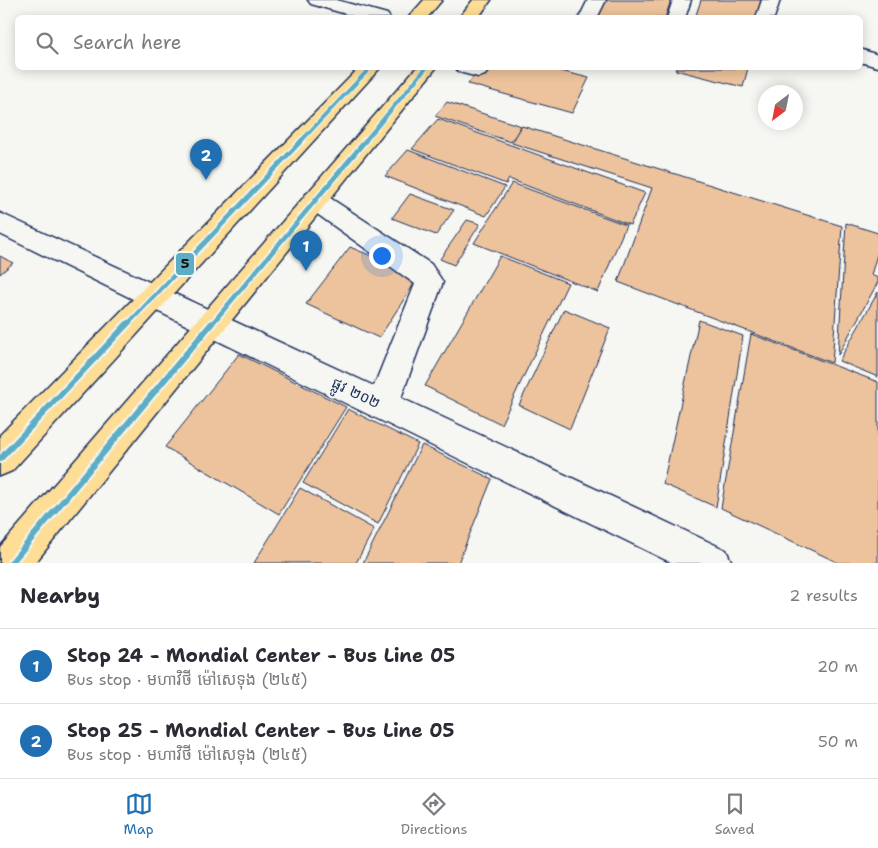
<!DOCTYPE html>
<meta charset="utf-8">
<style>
:root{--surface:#fff;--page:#f7f7f7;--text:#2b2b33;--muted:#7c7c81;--line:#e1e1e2;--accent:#1f6fb2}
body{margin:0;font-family:"Shantell Sans","Noto Sans Khmer",sans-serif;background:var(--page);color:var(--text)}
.compass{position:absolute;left:758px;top:85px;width:45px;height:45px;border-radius:50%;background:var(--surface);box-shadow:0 2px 12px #0003;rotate:212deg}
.you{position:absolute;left:381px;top:255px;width:18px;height:18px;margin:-12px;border:4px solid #fff;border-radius:50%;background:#1a73e8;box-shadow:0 0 0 8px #1a73e833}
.badge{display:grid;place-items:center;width:32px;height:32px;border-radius:50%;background:var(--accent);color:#fff;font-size:16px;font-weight:700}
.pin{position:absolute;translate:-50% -41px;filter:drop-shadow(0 1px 2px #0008)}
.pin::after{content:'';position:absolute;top:26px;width:18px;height:15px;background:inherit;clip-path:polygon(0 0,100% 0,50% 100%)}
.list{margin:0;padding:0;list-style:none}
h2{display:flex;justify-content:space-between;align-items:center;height:65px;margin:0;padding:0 20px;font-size:21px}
h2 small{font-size:16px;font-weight:400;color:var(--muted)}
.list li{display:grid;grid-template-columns:32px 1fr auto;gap:15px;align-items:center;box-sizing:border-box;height:75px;padding:0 20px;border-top:1px solid var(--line)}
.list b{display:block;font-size:19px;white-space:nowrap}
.list p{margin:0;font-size:16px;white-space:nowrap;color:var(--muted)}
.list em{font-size:16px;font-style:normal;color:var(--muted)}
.icon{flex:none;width:28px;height:28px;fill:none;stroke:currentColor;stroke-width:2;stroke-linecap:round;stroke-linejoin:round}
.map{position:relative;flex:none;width:878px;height:563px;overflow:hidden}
.search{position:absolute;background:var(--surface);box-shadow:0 2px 12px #0003;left:15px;right:15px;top:15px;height:55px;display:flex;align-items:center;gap:12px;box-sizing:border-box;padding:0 18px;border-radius:8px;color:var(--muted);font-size:19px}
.sheet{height:215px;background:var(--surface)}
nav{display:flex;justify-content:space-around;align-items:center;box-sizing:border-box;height:70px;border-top:1px solid var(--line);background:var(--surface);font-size:14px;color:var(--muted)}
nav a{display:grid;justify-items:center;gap:2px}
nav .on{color:var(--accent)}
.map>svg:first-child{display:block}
</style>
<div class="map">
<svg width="878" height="563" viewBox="0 0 878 563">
<rect width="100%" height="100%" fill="#f6f6f2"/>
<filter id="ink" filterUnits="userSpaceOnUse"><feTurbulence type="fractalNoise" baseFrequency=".02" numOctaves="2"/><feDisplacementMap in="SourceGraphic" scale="10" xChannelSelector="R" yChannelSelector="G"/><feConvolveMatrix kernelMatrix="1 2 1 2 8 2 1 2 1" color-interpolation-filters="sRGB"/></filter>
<g filter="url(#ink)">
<path fill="#ecc39c" stroke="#1b2f5e" d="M606 0H671L665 18H597Z
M701 0H763L759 18H695Z
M480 68H549L589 78 572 113 468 84Z
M676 68H748L743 87 675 70Z
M447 102 521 126 511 142 435 116Z
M438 119 645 193 630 225 509 179 506 184 412 149Z
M522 126 842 226 832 363 618 282 652 188 512 143Z
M408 150 505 187 486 216 385 176Z
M512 183 626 225 598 292 474 243Z
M410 194 454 210 436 235 392 218Z
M467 220 480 224 454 265 440 259Z
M846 223 878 233V251L871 275 878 278V282L838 355Z
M350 247 419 276 379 338 306 304Z
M0 256 13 263 0 274Z
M500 256 568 283 501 424 425 386Z
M878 292V377L839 361Z
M564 309 610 328 570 429 519 405Z
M699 320 743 336 716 507 663 484Z
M751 334 878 382V563H839L721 508Z
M239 354 346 407 279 514 165 447Z
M348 409 418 444 378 524 303 483Z
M422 445 492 479 458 563H363Z
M300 488 374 529 356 563H254Z"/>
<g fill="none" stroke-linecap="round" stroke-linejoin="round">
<defs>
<path id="minor" d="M308 0H336L387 14 390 18H360L311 4Z
M588 0H606L597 18H579Z
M673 0H691L685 18H667Z
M762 0H780L774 18H756Z
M860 49 878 55V67L860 62Z
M456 68H485L488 71 485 75 478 77 459 72Z
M315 191 324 194 431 264 443 282 401 398 726 550 732 563H672L0 234V213L374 386 415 284 306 206 303 200 306 194Z"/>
<path id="major" d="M424 0H442L427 18H408Z
M473 0H491L478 18H459Z
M359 68H380L12 471 0 476V435Z
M416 68H436L35 563H0V547Z"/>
</defs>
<use href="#minor" stroke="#1b2f5e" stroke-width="3"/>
<use href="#major" stroke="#1b2f5e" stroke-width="3"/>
<use href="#minor" fill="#f6f6f2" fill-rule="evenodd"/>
<use href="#major" fill="#fede96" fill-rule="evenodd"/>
<defs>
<path id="bus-1-far2" d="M301 141 370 68
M365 141 426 68"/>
<path id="bus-1-far1" d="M127 325 302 140
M211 325 366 140"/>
<path id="bus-1" d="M0 459 128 323
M11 563 212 323"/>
</defs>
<use href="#bus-1-far2" stroke="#f6f6f2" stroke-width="6"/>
<use href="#bus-1-far1" stroke="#f6f6f2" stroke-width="8"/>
<use href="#bus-1" stroke="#f6f6f2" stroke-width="10"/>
<use href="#bus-1-far2" stroke="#5dadc4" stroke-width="4"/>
<use href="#bus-1-far1" stroke="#5dadc4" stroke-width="4.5"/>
<use href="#bus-1" stroke="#5dadc4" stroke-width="6"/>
</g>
</g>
<g text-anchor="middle" stroke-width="4.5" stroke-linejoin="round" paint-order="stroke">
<g font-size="15" fill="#1b2f5e" stroke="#f6f6f2">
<text transform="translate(356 393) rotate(25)" y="5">ផ្លូវ ២០២</text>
</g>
</g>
<rect stroke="#f6f6f2" stroke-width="2" x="175" y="252" width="20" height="24" rx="5" fill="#5dadc4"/>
<g font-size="14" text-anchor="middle" font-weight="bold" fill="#111">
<text x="185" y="268">5</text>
</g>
</svg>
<svg class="compass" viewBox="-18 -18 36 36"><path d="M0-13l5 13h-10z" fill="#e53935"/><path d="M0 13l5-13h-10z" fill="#7c7c81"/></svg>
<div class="you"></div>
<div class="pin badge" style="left:306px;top:271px">1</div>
<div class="pin badge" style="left:206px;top:180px">2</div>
<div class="search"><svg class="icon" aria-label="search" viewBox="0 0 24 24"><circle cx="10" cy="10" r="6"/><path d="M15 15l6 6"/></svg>Search here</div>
</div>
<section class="sheet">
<h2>Nearby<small>2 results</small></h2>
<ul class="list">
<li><span class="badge">1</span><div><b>Stop 24 - Mondial Center - Bus Line 05</b><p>Bus stop · មហាវិថី ម៉ៅសេទុង (២៤៥)</p></div><em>20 m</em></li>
<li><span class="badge">2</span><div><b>Stop 25 - Mondial Center - Bus Line 05</b><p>Bus stop · មហាវិថី ម៉ៅសេទុង (២៤៥)</p></div><em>50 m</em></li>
</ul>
</section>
<nav>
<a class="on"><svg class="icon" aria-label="map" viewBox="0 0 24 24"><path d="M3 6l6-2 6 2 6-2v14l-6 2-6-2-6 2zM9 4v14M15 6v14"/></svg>Map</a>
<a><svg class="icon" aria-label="directions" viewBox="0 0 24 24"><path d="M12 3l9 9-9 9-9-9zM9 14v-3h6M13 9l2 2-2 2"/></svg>Directions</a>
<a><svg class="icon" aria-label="saved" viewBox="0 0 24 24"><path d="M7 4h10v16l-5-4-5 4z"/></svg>Saved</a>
</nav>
